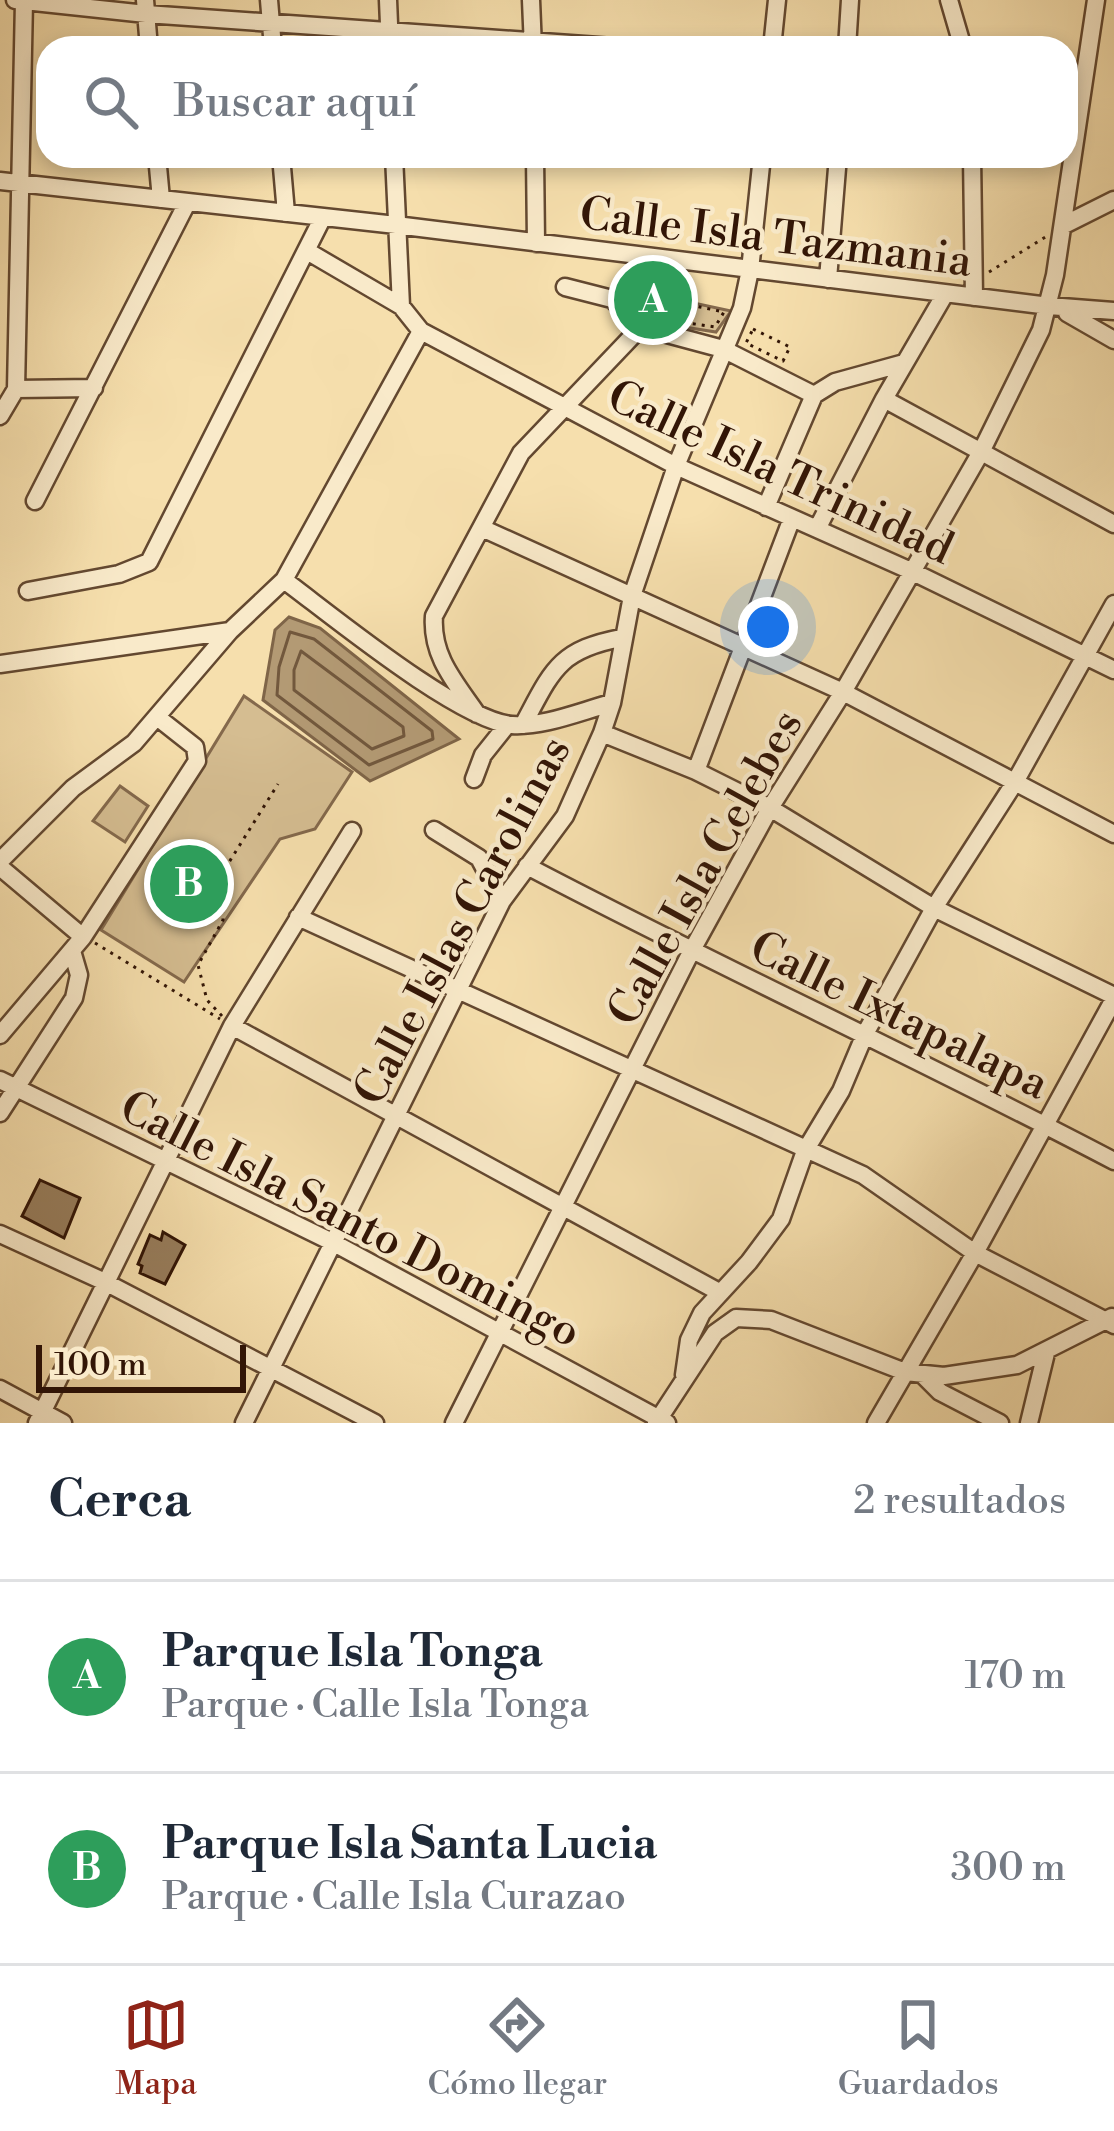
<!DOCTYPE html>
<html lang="es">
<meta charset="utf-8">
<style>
:root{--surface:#fff;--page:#f6f6f7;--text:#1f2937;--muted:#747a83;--line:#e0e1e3;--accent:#8f2418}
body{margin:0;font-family:"Libre Bodoni",serif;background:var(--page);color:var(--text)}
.scale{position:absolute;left:36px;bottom:30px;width:210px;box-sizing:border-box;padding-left:12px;border:6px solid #321506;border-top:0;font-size:33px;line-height:42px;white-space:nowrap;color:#321506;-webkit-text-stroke:9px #f9eaca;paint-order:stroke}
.you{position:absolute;left:768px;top:627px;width:42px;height:42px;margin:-30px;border:9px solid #fff;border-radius:50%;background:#1a73e8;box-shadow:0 0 0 18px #1a73e833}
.badge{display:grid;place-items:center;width:78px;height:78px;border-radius:50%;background:var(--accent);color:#fff;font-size:39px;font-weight:700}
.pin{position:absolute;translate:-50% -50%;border:6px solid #fff;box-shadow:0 3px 12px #0006}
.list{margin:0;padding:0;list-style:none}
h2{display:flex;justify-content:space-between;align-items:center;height:156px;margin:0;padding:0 48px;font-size:51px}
h2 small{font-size:39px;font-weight:400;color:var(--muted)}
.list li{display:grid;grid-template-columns:78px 1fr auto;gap:36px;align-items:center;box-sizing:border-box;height:192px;padding:0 48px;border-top:3px solid var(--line)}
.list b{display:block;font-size:45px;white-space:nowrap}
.list p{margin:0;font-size:39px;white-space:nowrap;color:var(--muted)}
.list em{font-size:39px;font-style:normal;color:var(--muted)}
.icon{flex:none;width:66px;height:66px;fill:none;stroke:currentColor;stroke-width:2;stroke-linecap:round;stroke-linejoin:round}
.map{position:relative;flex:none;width:1114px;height:1423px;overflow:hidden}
.search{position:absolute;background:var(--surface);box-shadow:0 6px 18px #0003;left:36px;right:36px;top:36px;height:132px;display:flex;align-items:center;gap:30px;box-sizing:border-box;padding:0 42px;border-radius:36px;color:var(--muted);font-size:45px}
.sheet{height:540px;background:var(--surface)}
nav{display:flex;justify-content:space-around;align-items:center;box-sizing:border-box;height:168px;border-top:3px solid var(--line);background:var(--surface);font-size:33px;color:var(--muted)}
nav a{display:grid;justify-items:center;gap:6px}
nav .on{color:var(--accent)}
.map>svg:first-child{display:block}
</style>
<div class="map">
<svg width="1114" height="1423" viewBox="0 0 1114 1423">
<rect width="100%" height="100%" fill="#f6dfad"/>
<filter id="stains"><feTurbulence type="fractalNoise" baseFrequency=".00167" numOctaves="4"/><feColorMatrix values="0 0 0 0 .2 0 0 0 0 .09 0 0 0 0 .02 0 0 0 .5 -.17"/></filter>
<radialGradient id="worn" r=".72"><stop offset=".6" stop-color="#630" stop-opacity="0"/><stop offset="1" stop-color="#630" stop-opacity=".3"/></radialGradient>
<path fill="#d5bd91" stroke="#84694c" stroke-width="3" d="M620 289 624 288 731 311 716 332 640 320Z
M244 696 352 772 315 829 280 839 184 982 101 930Z
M120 786 148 806 125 842 93 821Z"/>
<path fill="#b39a74" stroke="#7f6548" stroke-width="3" d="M289 617 320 628 459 739 370 781 263 700 275 630Z"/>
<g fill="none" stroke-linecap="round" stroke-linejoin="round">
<path stroke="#72583d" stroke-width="3" d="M290 632 314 639 432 731 433 739 369 765 277 695 279 667Z
M301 651 403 727 404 736 372 749 294 690V670Z"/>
</g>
<path fill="#987e5d" stroke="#321506" stroke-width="3" d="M40 1180 80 1198 64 1238 22 1216Z
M163 1232 185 1245 165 1284 140 1273 142 1266 138 1264 150 1235 161 1240Z"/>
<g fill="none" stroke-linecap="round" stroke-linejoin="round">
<defs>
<path id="minor" d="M15 0 146 14 627 48
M145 0 149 48
M269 0 273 48
M388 0 390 48
M531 0 533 48
M949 0 963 48
M772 48 777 0
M847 48 850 0
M157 156 161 199
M281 156 286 213
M394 156 401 306 421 331 676 466 911 571 1114 670
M535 156 536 243
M972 156 974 297
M0 181 396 225 1049 306 1114 311
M1064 225 1114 200
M307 251 401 306
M828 279 838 156
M565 287 612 299 641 327
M1067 313 1114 340
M641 327 723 349 814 395
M16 389 24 1
M884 399 1114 524
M0 416 16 389 94 388
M35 501 187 203
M766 507 814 395 835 382 904 363
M484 529 843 692 1114 834
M817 529 884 399 945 294
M284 580C330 614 460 721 512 725 544 727 581 711 612 703
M28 591 119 574 149 562 323 217
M0 664 230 631
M477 714C455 682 431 656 434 616L521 453 641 327
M523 725C552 671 558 650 621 638
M602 733 696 771 770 808 934 908 1114 996
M696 771 792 518
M474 779 483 755 507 725
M434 830 479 858 502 901
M0 861 73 788 134 743 230 631 284 580 421 331
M527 866C721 968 920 1059 1114 1161
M0 867 83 937
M298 917 863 1175 975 1253 1114 1325
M232 1026 719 1292
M0 1035 83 937 197 761 195 747 157 717
M0 1080 332 1242 667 1423
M0 1113 74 998 79 975 72 951
M0 1234 105 1282 375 1423
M684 1375 689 1340 702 1313 749 1262 781 1219 805 1151 841 1091 865 1034 934 908 1015 782 1114 604
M923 1375 940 1392 1000 1423
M0 1389 63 1423
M37 1423 232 1026 352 831
M244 1423 502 901 565 816 602 733 612 703 632 596 676 466 742 308 750 270 762 156
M454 1423 691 952 770 808 843 692 981 452 1041 330 1055 275 1096 0
M656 1423 715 1333 736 1318 771 1320 905 1372 944 1376 1017 1365 1112 1317
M876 1423 975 1253 1114 999
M1029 1423 1046 1353"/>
</defs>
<use href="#minor" stroke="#634830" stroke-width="21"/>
<path stroke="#321506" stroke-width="3" stroke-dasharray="3 6" stroke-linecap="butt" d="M989 272 1047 236
M628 292 724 312 715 327 641 316Z
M753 329 790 347 783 361 746 343Z
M95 943 220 1019
M222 1016 207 1000 198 965 223 920 221 875 278 784"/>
<use href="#minor" stroke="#f9eaca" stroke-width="16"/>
</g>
<g text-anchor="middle" stroke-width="9" stroke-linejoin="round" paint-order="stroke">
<g font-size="45" fill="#321506" stroke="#f9eaca">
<text transform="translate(776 236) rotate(7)" y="16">Calle Isla Tazmania</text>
<text transform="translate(781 471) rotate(25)" y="16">Calle Isla Trinidad</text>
<text transform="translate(704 867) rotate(-61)" y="16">Calle Isla Celebes</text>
<text transform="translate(461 920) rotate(-62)" y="16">Calle Islas Carolinas</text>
<text transform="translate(900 1014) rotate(26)" y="16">Calle Ixtapalapa</text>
<text transform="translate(351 1218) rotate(27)" y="16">Calle Isla Santo Domingo</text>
</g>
</g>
<rect width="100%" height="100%" filter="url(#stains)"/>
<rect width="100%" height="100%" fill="url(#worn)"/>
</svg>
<div class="scale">100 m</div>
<div class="you"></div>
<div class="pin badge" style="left:653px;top:300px;background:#2e9e5b">A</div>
<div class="pin badge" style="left:189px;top:884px;background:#2e9e5b">B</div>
<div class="search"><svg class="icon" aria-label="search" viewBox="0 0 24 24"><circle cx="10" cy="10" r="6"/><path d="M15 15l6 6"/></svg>Buscar aquí</div>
</div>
<section class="sheet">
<h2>Cerca<small>2 resultados</small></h2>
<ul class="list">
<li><span class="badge" style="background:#2e9e5b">A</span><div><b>Parque Isla Tonga</b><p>Parque · Calle Isla Tonga</p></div><em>170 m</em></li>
<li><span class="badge" style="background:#2e9e5b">B</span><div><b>Parque Isla Santa Lucia</b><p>Parque · Calle Isla Curazao</p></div><em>300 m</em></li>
</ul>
</section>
<nav>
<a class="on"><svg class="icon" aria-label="map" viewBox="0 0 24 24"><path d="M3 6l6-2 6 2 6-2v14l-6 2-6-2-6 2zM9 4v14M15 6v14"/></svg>Mapa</a>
<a><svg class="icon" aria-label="directions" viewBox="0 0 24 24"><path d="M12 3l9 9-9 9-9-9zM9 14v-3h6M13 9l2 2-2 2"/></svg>Cómo llegar</a>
<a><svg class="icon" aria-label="saved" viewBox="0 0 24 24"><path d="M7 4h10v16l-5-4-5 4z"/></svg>Guardados</a>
</nav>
